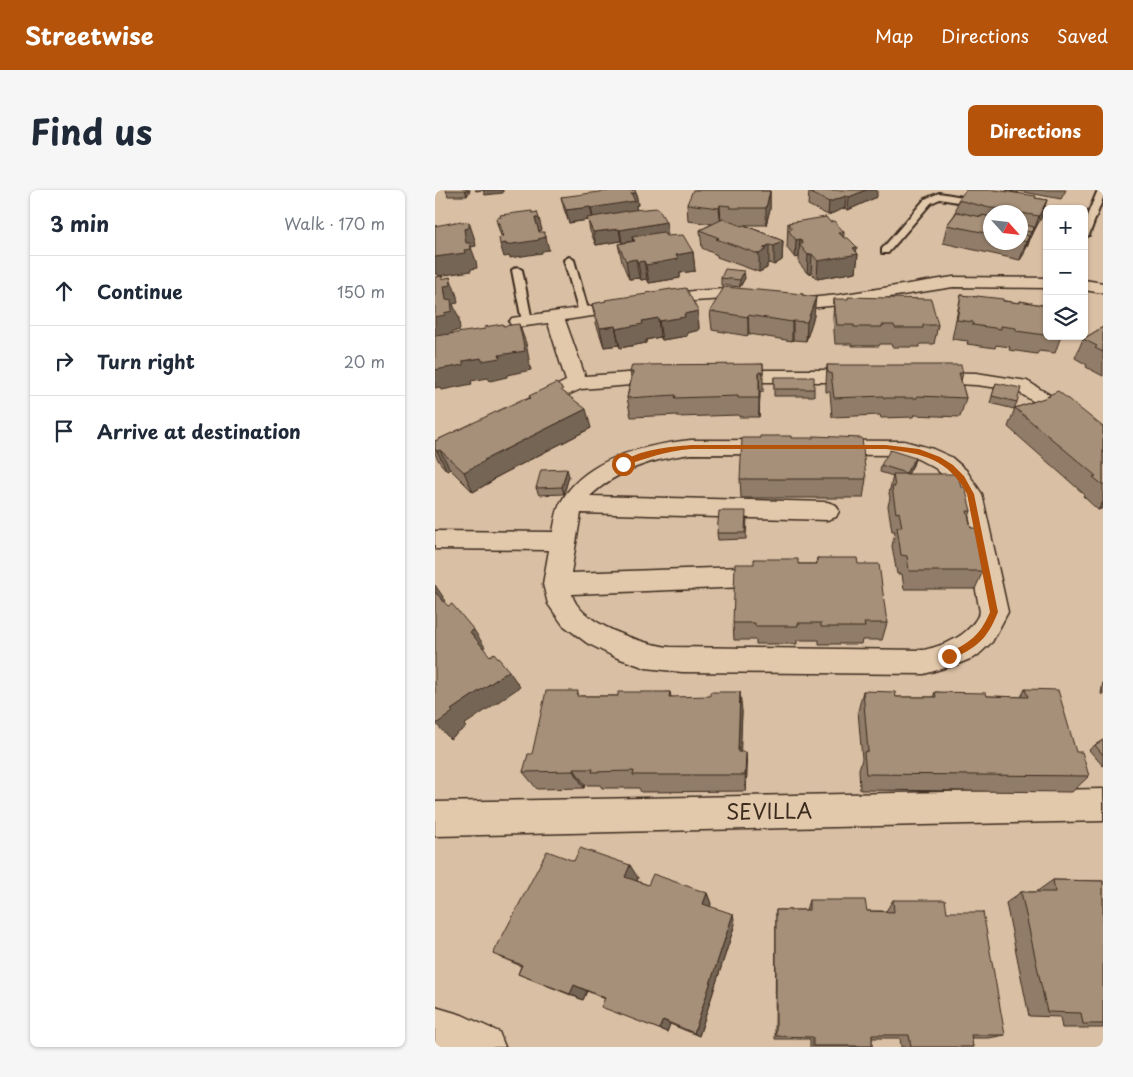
<!DOCTYPE html>
<meta charset="utf-8">
<style>
:root{--surface:#fff;--page:#f6f6f7;--text:#1f2937;--muted:#747a83;--line:#e0e1e3;--accent:#b45309}
body{margin:0;font-family:"Playpen Sans",sans-serif;background:var(--page);color:var(--text)}
.controls{position:absolute;right:15px;top:15px;display:grid;overflow:hidden;border-radius:8px;box-shadow:0 1px 4px #0004}
.controls button{width:45px;height:45px;display:grid;place-items:center;padding:0;border:0;border-bottom:1px solid var(--line);background:var(--surface);color:var(--text);font:25px sans-serif}
.compass{position:absolute;left:548px;top:15px;width:45px;height:45px;border-radius:50%;background:var(--surface);box-shadow:0 1px 4px #0004;rotate:117deg}
.stop{position:absolute;width:15px;height:15px;margin:-11px;border:4px solid #b45309;border-radius:50%;background:#fff}
.stop.end{background:#b45309;border-color:#fff;box-shadow:0 1px 5px #0008}
.list{margin:0;padding:0;list-style:none}
h2{display:flex;justify-content:space-between;align-items:center;height:65px;margin:0;padding:0 20px;font-size:21px}
h2 small{font-size:16px;font-weight:400;color:var(--muted)}
.list li{display:grid;grid-template-columns:32px 1fr auto;gap:15px;align-items:center;box-sizing:border-box;height:70px;padding:0 20px;border-top:1px solid var(--line)}
.list b{display:block;font-size:19px;white-space:nowrap}
.list em{font-size:16px;font-style:normal;color:var(--muted)}
.icon{flex:none;width:28px;height:28px;fill:none;stroke:currentColor;stroke-width:2;stroke-linecap:round;stroke-linejoin:round}
.map{position:relative;flex:none;width:668px;height:857px;overflow:hidden;border-radius:8px}
header{display:flex;align-items:center;gap:30px;box-sizing:border-box;height:70px;padding:0 25px;background:var(--accent);color:#fff}
header strong{font-size:24px}
nav{display:flex;gap:28px;margin-inline-start:auto;font-size:18px}
.intro{display:flex;align-items:center;justify-content:space-between;box-sizing:border-box;height:120px;padding:0 30px}
h1{margin:0;font-size:35px}
.button{padding:12px 22px;border-radius:8px;background:var(--accent);color:#fff;font-size:18px;font-weight:700}
main{display:flex;gap:30px;padding:0 30px}
aside{flex:1;background:var(--surface);border-radius:8px;box-shadow:0 1px 4px #0004}
.map>svg:first-child{display:block}
</style>
<header>
<strong>Streetwise</strong>
<nav><a>Map</a><a>Directions</a><a>Saved</a></nav>
</header>
<div class="intro"><h1>Find us</h1><a class="button">Directions</a></div>
<main>
<aside>
<h2>3 min<small>Walk · 170 m</small></h2>
<ul class="list">
<li><svg class="icon" aria-label="ahead" viewBox="0 0 24 24"><path d="M12 20V5M6 11l6-6 6 6"/></svg><div><b>Continue</b></div><em>150 m</em></li>
<li><svg class="icon" aria-label="right" viewBox="0 0 24 24"><path d="M7 20v-9h11M14 6l5 5-5 5"/></svg><div><b>Turn right</b></div><em>20 m</em></li>
<li><svg class="icon" aria-label="arrive" viewBox="0 0 24 24"><path d="M6 21V4h12l-3 4 3 4H6"/></svg><div><b>Arrive at destination</b></div></li>
</ul>
</aside>
<div class="map">
<svg width="668" height="857" viewBox="0 0 668 857">
<rect width="100%" height="100%" fill="#d9bfa3"/>
<filter id="ink" filterUnits="userSpaceOnUse"><feTurbulence type="fractalNoise" baseFrequency=".02" numOctaves="2"/><feDisplacementMap in="SourceGraphic" scale="10" xChannelSelector="R" yChannelSelector="G"/><feConvolveMatrix kernelMatrix="1 2 1 2 8 2 1 2 1" color-interpolation-filters="sRGB"/></filter>
<g filter="url(#ink)">
<g fill="none" stroke-linecap="round" stroke-linejoin="round">
<defs>
<path id="lane" d="M663 0H668V8L654 45 649 48V33Z
M504 3 546 10 550 13 546 16 505 9 496 13 453 63H447V59L490 9Z
M134 67 139 70 154 123 153 125H145L144 123 129 70Z
M82 77 87 80 97 131 92 134 87 131 77 80Z"/>
<path id="street" d="M518 87 612 88V98L518 97 404 115 363 119 291 109 258 111 130 130 150 186 234 180 241 182 244 186 241 190 234 192 146 199 95 222 88 220 85 216 88 212 131 191 113 133 83 137 77 136 74 132 77 128 258 101 291 99 363 109 404 105Z
M649 90 668 93V103L649 100Z
M292 180H429L436 182 439 186 436 190 429 192H292L285 190 282 186 285 182Z
M489 182 541 183 592 191 628 213 668 244V262L660 260 614 221 580 200 541 195 482 192 479 188 482 184Z
M256 250 469 251 498 259 516 267 531 280 547 304 573 422 557 452 542 466 523 474 489 484 247 482 211 478 180 467 152 453 128 435 113 414 108 394 114 360 0 359V341L118 342C120 332 121 321 126 312 150 268 210 255 256 250ZM256 264 469 265 483 269 500 278 514 291 523 304 545 422C534 446 513 454 489 460L235 457C209 455 143 433 137 404L337 396 346 393 350 386 346 379 337 376 136 383 146 323 392 330 401 327 404 321 401 315 392 312 155 306C184 279 218 269 256 264Z
M668 599V631L0 646V612Z
M0 817 27 825 64 842 70 857H0Z"/>
</defs>
<use href="#lane" stroke="#3b2a1e" stroke-width="4"/>
<use href="#street" stroke="#3b2a1e" stroke-width="3"/>
<use href="#lane" fill="#e3c9ab" fill-rule="evenodd"/>
<use href="#street" fill="#e3c9ab" fill-rule="evenodd"/>
</g>
<path fill="#907c68" stroke="#3b2a1e" fill-rule="evenodd" d="M11 0H35L32 6H13Z
M571 0H631L626 9 584 1 583 3Z
M326 1H335V19L331 35H310L348 51 347 70 339 75 334 73 332 74V78L324 82 282 67V65L267 58 265 40 277 34 253 31 252 14Z
M374 2 442 7 413 20 410 18 393 25 373 15Z
M201 3 203 15H201V20L233 44 230 45 231 46 258 62 260 81 245 83V88L214 93 212 89 206 90 204 88 194 89 187 72 183 54 198 52V51L187 53 186 51 161 55 155 41 153 30 134 33 129 19 126 7Z
M600 8 612 10 606 28 598 43H597L593 55 585 70 508 53 512 35 520 24 523 10ZM556 22H586V52H556Z
M353 33 409 48 423 64 421 82 382 89 376 83H372L364 73V67L360 68 352 58Z
M286 88H310L305 97 286 95Z
M237 100 263 121 264 140 252 143V146L227 150 225 147 211 150V153L185 158 184 155 169 157 161 133 157 114 212 105 211 103Z
M368 104V106L379 126 371 151 358 150 357 151 314 144 313 146 277 140 275 121Z
M526 105 585 113V111L612 116V146H626L620 163 604 161 602 164 574 160 575 157 561 155 560 158 532 154 533 151 517 149 522 124Z
M399 109 503 135 499 154H485L484 157H457L456 154H445L444 156H417V154H400L398 128Z
M668 137V186L651 177 652 175 640 168 648 149Z
M328 174V202H325L324 227H304V225L243 227V225L196 227 192 208 196 187 195 182Z
M392 175 528 183 526 191 531 208 525 227 479 225 478 227 446 228 445 225 397 227 395 202H391V194Z
M339 187 379 199V206H339Z
M561 193 582 212 579 219 555 213Z
M130 203 156 238 58 289 59 290 38 302 15 279 12 281 5 273 0 264V251L95 208 94 206Z
M614 205 668 237V318L663 320 648 306 649 304 573 237 580 218 613 207Z
M356 248 431 289 428 308H306L305 289Z
M480 268 478 275 473 284 526 297 536 321 534 327 536 338 547 364 545 370 548 381 540 399H469L467 384H462L457 356 460 343V341H457L453 316 455 308 454 303 458 286 445 282 446 275Z
M134 286 129 304 104 305 101 298Z
M312 328 311 349 283 350 282 343Z
M382 368 423 374 452 433 447 450H427L426 454H384V450H362V454H321V450H299L298 433 363 374H381Z
M668 492V505L666 504Z
M590 499 641 562 654 586 637 602 425 600 424 579 427 569 423 521 428 501 461 507H498L500 502 552 506 586 507Z
M235 502 236 507 307 521 305 562 312 579 311 601 206 602 204 598H167L165 595H150L149 598 102 599 88 582 97 564 145 506H183Z
M668 550V576L654 560 660 555Z
M139 671 203 688 202 691 213 695 272 703 276 714 275 716 300 734 264 846 235 834 232 842 178 821 170 809 152 801 148 810 83 784 86 776 58 764Z
M618 690 668 691V838H627L625 827 594 826 571 713 586 702H601Z
M374 710 432 721H451L458 710 512 722 570 845 554 848H536L538 857H466L465 848H437V856L435 857H375V849H340L341 720H371Z"/>
<path fill="#756555" stroke="#3b2a1e" d="M30 0H35L32 6Z
M40 0H68V3L50 5 48 0 41 1Z
M431 0H442V7L413 20 414 7Z
M335 1V19L331 35V18Z
M196 3H201L203 15H201L202 23 159 31 156 18Z
M411 6 410 18 393 25 394 12Z
M612 10 606 28 598 43 604 26Z
M285 15 286 33V35L284 18Z
M155 17 158 29 134 33 131 20Z
M100 28H104L107 40 104 41Z
M34 32 40 50 41 56 36 57 41 71 42 78 36 79V81L4 86 3 84H0V67L29 60V39Z
M231 32 233 44 199 51 197 47 198 51 187 53 185 40Z
M62 33H65L69 46H66Z
M599 37 593 55 590 60 596 42Z
M184 39 186 51 161 55 158 42Z
M409 42 408 60 404 43Z
M594 46 589 64 585 70 591 52Z
M111 47 114 60 107 61V63L75 68V66L69 67 65 54Z
M365 49 364 67 360 68 361 50Z
M348 51 347 70 339 75V56Z
M334 55V73L332 74V78L324 82V64L328 58Z
M422 57 421 64H423L421 82 382 89 383 71 418 58Z
M258 62 260 81 245 83V88L214 93 211 75 241 65Z
M377 64 376 83H372L373 65Z
M201 69 204 88 194 89 191 71Z
M209 71 212 89 206 90 203 72Z
M309 81 310 88 305 97V90Z
M7 86 11 96 15 87 22 106 23 113 18 114 24 128 25 140 17 142 18 144 0 147V127L9 123 11 110Z
M381 107 379 126 371 151 372 132Z
M263 121 264 140 252 143V146L227 150 224 131 249 124Z
M313 125 314 144 313 146Z
M223 128 225 147 211 150V153L185 158 181 139 207 131Z
M358 131V150L357 151V132Z
M84 134 91 153 96 180 72 185V187L55 191 53 188 36 191 37 194 7 200 5 197 0 198V180L28 171 64 165Z
M180 136 184 155 169 157 165 138Z
M324 182 325 202 324 227Z
M151 219 156 238 58 289 59 290 38 302 29 282 49 270Z
M5 260 15 279 12 281 2 261Z
M480 268 478 275 470 290 471 283Z
M132 279 134 286 129 304 127 297Z
M668 312V318L663 320Z
M0 395 11 411 7 413 0 403Z
M39 440 50 457 46 459 35 442Z
M74 481 85 497 29 535 31 537 15 549 1 534 16 520Z
M305 502 307 521 305 579 303 562Z
M311 562 312 579 311 601 310 585Z
M139 579 150 595 149 598 139 581Z
M195 675 203 688 199 699 190 687Z
M272 703 276 714 272 725 268 714Z
M298 724 300 734 264 846 259 843Z
M139 795 152 801 148 810 135 804Z
M228 830 235 834 232 842 224 839Z"/>
<path fill="#a79079" stroke="#3b2a1e" d="M180 0H200L201 3H196L200 11 156 18 155 17 131 20 126 7Z
M258 0H326V1H335L331 18H295L296 16 285 15 284 18 252 14Z
M381 0H431L414 7 411 6 394 12 374 2Z
M531 0H560L601 6 600 8 612 10 604 26 586 23V22L570 21 571 19 555 18 523 10Z
M223 18 231 32 185 40 184 39 158 42 152 28 198 20Z
M97 21V23L102 22 104 28H100L104 42H109L111 47 103 49 104 50 71 55V53L65 54 64 48 68 47 65 33H62L61 28 66 27 65 25Z
M522 22 547 27V25L556 27V44L512 35Z
M391 27 395 32 399 31 409 42 404 43 409 48H413L422 57 418 58 423 64 383 71 377 64 373 65 364 54H368L365 49 361 50 353 40 357 39 353 33Z
M288 29 307 36 309 35 348 51 339 56 334 55 328 58 332 59 324 64 281 49 284 48 265 40Z
M26 31V33L34 32V38L29 39 31 53H35L36 59 29 60 30 63 0 67V36Z
M586 34 599 37 596 42 590 41 588 44 594 46 591 52 586 50Z
M228 42 231 46 248 45 258 62 241 65 243 69 211 75 209 71 203 72 201 69 191 71 183 54 200 51 197 47Z
M290 79 309 81 305 90 286 88Z
M7 86V89L15 87 16 95 9 96 11 110 16 109 17 121 9 123 10 125 0 127V87Z
M289 97 368 104 367 105 381 107 372 132 358 131 357 132 313 125V127L275 121Z
M251 98 263 121 249 124 250 127 224 131 223 128 207 131 208 134 181 139 180 136 165 138 157 114 171 111 170 110 212 104 211 103 236 99 237 100Z
M526 105 542 107V106L568 109V111L585 113V111L612 116V142H610V145L581 141V138L566 136V139L538 135V132L522 130Z
M413 107 496 109 503 135H488V138H460L459 135H447V137H419V135H402L399 109H413Z
M68 134V136L84 134 90 161 64 165 65 168 47 171 46 168 28 171V175L0 180V146L50 139 49 137Z
M668 137V162L660 158 662 156 648 149Z
M328 174V183L324 182V208H303V206L240 208 241 205 192 208 198 182H195L197 175Z
M392 175H526L528 183H524L531 208 482 206V208H449L448 206 399 208 396 183H393Z
M339 187H379V199H339Z
M121 193 128 199 126 200 151 219 49 270 50 271 29 282 5 260 2 261 0 259V251L88 209 90 210 96 208 94 206Z
M561 193 586 198 582 212 557 206Z
M623 201 668 237V295L658 287 661 286 580 218 615 206 614 205Z
M325 246H356V248H378V246L427 248 431 289H305L307 248H325Z
M455 260 480 268 471 283 446 275Z
M132 279 127 297 101 298 106 280Z
M458 284H523L526 297H530L536 321H532L536 338H541L547 364H544L548 381H474L472 366 466 365 462 337H467L464 322 461 323 457 297H460Z
M284 321H311L310 343H282Z
M382 368H422L423 374H444L452 433H429L430 437H386V433H363V436H320V433H298L300 374H319V369H363V374H382Z
M0 402 13 416 17 414 39 440 35 442 55 466 59 463 74 481 16 520 18 522 1 534 0 532Z
M590 499 623 500 641 562H647L654 586 431 584 429 562 433 561 428 501 460 502 461 507H501L500 502 551 503 552 506 593 507Z
M111 501H143L142 506H183V502H235L234 507 275 506V502H305L303 562H311L310 585H198L199 581 157 582 158 579H139V581L88 582 93 564H97Z
M668 550V565L660 555Z
M145 658 195 675 190 687 213 695 218 684 272 703 268 714 298 724 259 843 228 830 224 839 166 817 170 808 139 795 135 804 83 784 87 775 58 764 112 661 139 671Z
M618 690 668 691V834H648L646 823 612 822 586 702H620Z
M374 710H430L432 721 459 722 458 710H510L512 722H548L570 845H536L538 857H476L474 845H437V856H378V847L341 846V720H374Z"/>
</g>
<path fill="#b45309" d="M256 255H451L484 259 505 267 518 275 529 286 539 304 563 422C554 444 547 454 525 465 520 467 517 470 511 469V464C534 453 545 446 555 422L532 304C513 269 489 264 451 259H256C230 261 213 268 188 276L185 274C203 259 234 257 256 255Z"/>
<g text-anchor="middle" stroke-width="4.5" stroke-linejoin="round" paint-order="stroke">
<g font-size="21" fill="#3b2a1e" stroke="#e3c9ab">
<text transform="translate(334 622) rotate(-1)" y="7">SEVILLA</text>
</g>
</g>
</svg>
<div class="controls">
<button>+</button>
<button>−</button>
<button><svg class="icon" aria-label="layers" viewBox="0 0 24 24"><path d="M12 4l9 5-9 5-9-5zM3 14l9 5 9-5"/></svg></button>
</div>
<svg class="compass" viewBox="-18 -18 36 36"><path d="M0-13l5 13h-10z" fill="#e53935"/><path d="M0 13l5-13h-10z" fill="#747a83"/></svg>
<div class="stop" style="left:188px;top:274px"></div>
<div class="stop end" style="left:514px;top:466px"></div>
</div>
</main>
